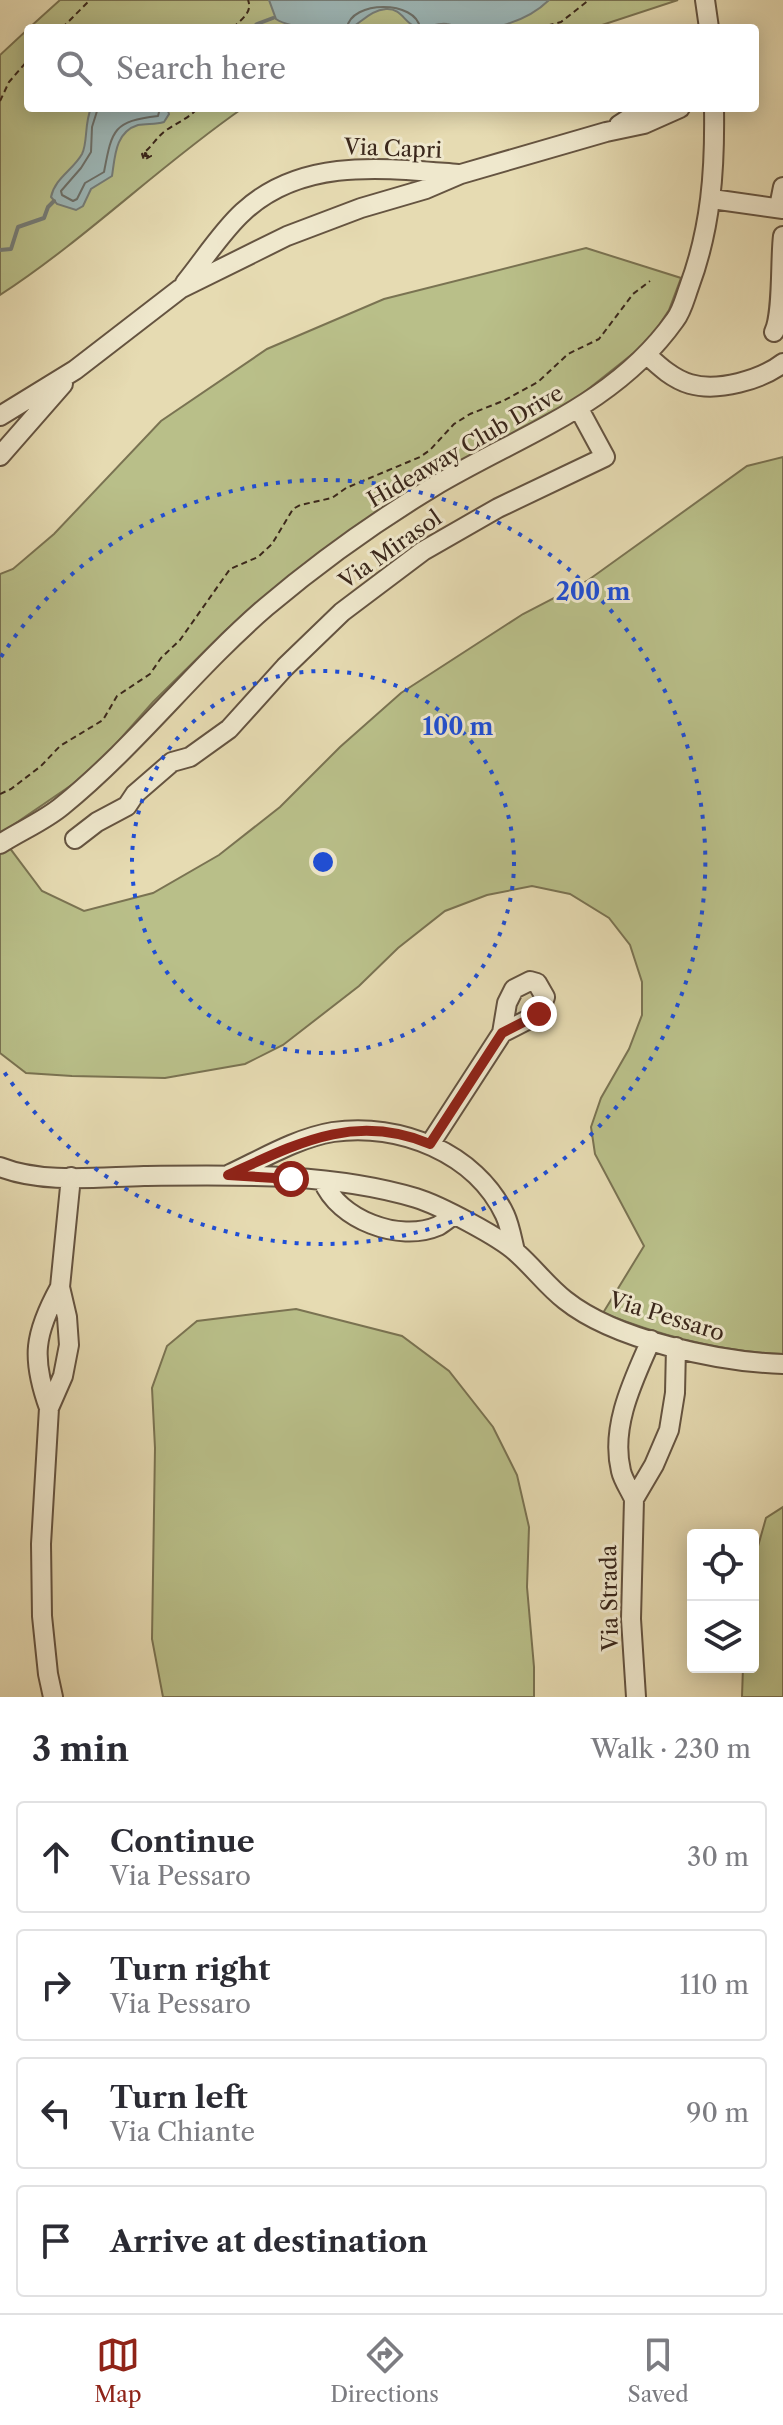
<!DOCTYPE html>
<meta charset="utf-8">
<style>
:root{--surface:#fff;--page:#f7f7f7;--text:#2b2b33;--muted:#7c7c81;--line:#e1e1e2;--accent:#8f2418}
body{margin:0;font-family:"Libre Caslon Text",serif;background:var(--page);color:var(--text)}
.controls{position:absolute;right:24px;bottom:24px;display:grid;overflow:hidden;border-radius:8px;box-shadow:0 4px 20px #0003}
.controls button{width:72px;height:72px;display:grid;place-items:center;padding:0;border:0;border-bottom:2px solid var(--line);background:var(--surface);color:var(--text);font:40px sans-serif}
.stop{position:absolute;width:24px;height:24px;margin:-18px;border:6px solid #8f2418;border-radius:50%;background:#fff}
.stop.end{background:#8f2418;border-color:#fff;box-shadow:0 2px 8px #0008}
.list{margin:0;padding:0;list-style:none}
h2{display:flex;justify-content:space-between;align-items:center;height:104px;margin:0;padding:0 32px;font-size:34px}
h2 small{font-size:26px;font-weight:400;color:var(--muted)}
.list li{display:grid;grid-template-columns:52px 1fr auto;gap:24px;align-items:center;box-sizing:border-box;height:112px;margin:0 16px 16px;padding:0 16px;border:2px solid var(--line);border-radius:8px}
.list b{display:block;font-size:30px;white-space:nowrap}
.list p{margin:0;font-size:26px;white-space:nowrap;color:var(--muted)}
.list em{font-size:26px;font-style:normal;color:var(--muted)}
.icon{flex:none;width:44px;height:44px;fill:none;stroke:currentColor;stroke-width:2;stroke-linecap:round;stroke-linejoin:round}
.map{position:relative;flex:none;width:783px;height:1697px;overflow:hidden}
.search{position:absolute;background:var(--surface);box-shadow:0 4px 20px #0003;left:24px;right:24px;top:24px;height:88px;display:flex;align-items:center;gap:20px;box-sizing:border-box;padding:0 28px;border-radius:8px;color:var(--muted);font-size:30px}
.sheet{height:616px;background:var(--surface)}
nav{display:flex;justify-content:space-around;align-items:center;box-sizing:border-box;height:112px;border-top:2px solid var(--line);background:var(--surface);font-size:22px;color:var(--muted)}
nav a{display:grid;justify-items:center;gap:4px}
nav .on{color:var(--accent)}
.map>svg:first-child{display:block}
</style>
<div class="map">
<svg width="783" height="1697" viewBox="0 0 783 1697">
<rect width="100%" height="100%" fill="#e6dbb2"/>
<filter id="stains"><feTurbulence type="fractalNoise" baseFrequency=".0025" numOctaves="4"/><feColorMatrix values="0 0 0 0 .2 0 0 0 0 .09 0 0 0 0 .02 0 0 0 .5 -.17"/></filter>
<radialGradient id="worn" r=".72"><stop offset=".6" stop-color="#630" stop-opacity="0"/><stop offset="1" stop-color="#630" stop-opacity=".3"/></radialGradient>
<path fill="#b9bf89" stroke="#7a7352" stroke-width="2" d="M60 0H678L593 28H29Z
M28 29V108H243C159 166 86 239 0 295V55Z
M586 248 681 278 669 310 654 333 640 348 577 398 306 565 226 630 153 702 107 754 73 784 0 834V574L13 569 54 534 161 421 267 349 384 299Z
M783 457V1354C721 1352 661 1336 603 1313L644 1246 595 1154 591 1127 601 1098 629 1049 642 1015V982L630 945 609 918 570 894 532 886 487 895 445 911 398 948 359 986 283 1045 245 1064 165 1078 72 1076 26 1073 0 1053V835L42 891 84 911 153 893 219 855 280 807 340 747 401 693 523 614 587 581 747 466Z
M296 1309 402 1336 449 1371 493 1427 517 1475 529 1527 527 1587 534 1667V1697H163L152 1639 155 1448 152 1388 167 1346 197 1321Z
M783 1507V1697H742L743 1667H753V1564L766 1518Z"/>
<path fill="#9db8b9" stroke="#757e7a" stroke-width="2" d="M269 0H549C528 21 488 34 458 28 451 26 454 25 447 24 436 22 426 30 416 27 404 23 402 8 386 9 372 10 365 19 354 26 340 34 289 28 276 19Z
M91 108H167L169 114 164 122C155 125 147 123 138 125 115 132 115 157 112 176L91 189 83 206 76 210 57 204 51 197C55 178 73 170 82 154 88 142 84 125 91 108Z"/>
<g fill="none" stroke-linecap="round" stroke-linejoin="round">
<path stroke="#6c706a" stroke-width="2" d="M347 28C351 0 416 0 420 28
M98 108 92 127 91 152 81 168 61 191 62 195 73 201 77 199 85 183 104 172C112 130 113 121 158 116L160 108"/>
<path stroke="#757e7a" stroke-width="4" d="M253 28 257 24 273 18
M0 250 11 249 18 227 44 218 48 207 54 201"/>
<defs>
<path id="minor" d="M705 0 709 28
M619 125 645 108
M712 199 783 209
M779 207 783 187
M185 283C203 261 222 231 243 212 302 157 384 168 458 174
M774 332C783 314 780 259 783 236
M647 355C660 367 673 379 690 384 718 392 761 380 783 363
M0 416 75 370 180 289 287 236 361 208 426 189 461 174 606 132 644 124 680 108
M0 456 63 384
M75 839 97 822 127 806 135 794 172 762 190 757 229 729 285 667 342 612 423 551 498 508 605 457 579 409
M0 844C20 831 44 821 62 806 136 746 194 669 266 607 318 563 375 522 433 487 520 435 614 406 675 320 682 311 685 298 689 287 711 228 715 170 714 108
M430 1144 502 1033 507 1003 514 989 530 981 537 983 545 997 539 1014 502 1033
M0 1167C43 1184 98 1177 144 1176 234 1175 329 1172 416 1198 439 1205 500 1237 517 1253 534 1268 547 1286 565 1300 615 1340 719 1362 783 1364
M230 1174C262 1159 297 1138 333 1132 399 1122 476 1153 505 1215 510 1226 512 1239 515 1251
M323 1181C338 1219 399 1243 438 1226 443 1223 449 1218 454 1215
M49 1408C31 1358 34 1334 60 1287
M634 1499C630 1490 623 1480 621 1471 610 1426 634 1379 651 1340
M53 1697 48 1674 42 1616 41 1544 49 1408 63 1376 69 1345 67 1317 60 1287 71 1177
M636 1697 631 1619 634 1499 654 1465 669 1430 675 1393 676 1347"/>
</defs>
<use href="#minor" stroke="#655441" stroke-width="22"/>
<path stroke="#3a271b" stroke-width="2" stroke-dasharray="6 4" stroke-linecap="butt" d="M62 28 90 0
M233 28C241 19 253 13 248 0
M538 28 561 22 589 0
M0 101 9 82 28 60
M146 157V155L148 156 147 158 144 157 145 153 151 156 144 160 142 154C152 147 156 138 165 131 176 123 188 119 198 108
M0 794 11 789 41 766 60 746 103 720 117 696 150 674 161 658 180 640 230 569 258 557 272 544 293 509 300 505 332 498 346 488 420 457 430 450 454 424 470 414 503 401 538 382 568 354 599 339 633 294 650 281"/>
<use href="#minor" stroke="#efe8cd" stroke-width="18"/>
</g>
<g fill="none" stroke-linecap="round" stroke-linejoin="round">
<path stroke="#8f2418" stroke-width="10" d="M291 1179 228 1175C296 1144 354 1112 430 1144L502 1033 539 1014"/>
</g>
<g fill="none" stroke="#1d4ed8" stroke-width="4" stroke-dasharray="4 8">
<circle cx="323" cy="862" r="191"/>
<path d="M1 657A382 382 0 1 1 1 1067"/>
</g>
<g text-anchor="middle" stroke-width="6" stroke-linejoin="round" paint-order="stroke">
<g font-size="22" fill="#3a271b" stroke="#efe8cd">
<text transform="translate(393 148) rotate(2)" y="8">Via Capri</text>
<text transform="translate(465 446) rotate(-30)" y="8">Hideaway Club Drive</text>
<text transform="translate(390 549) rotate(-35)" y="8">Via Mirasol</text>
<text transform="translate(667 1316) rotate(17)" y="8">Via Pessaro</text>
<text transform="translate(609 1598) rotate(-91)" y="8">Via Strada</text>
</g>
</g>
<circle cx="323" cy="862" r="12" fill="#1d4ed8" stroke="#efe8cd" stroke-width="4"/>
<g font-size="24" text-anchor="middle" font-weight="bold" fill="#1d4ed8" stroke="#efe8cd" stroke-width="6" stroke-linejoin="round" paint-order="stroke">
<text x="593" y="600">200 m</text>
<text x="458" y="735">100 m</text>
</g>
<rect width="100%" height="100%" filter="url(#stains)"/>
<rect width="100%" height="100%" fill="url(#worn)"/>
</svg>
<div class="controls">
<button><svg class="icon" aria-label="locate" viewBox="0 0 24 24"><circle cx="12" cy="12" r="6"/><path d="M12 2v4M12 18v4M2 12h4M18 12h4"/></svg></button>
<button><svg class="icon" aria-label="layers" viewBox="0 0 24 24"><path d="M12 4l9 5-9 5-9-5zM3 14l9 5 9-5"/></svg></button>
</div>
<div class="stop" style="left:291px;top:1179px"></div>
<div class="stop end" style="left:539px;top:1014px"></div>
<div class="search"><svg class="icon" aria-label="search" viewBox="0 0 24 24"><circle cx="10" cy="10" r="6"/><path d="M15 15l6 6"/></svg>Search here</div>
</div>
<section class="sheet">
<h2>3 min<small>Walk · 230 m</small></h2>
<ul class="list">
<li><svg class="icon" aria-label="ahead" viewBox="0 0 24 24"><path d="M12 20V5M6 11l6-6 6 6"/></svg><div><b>Continue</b><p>Via Pessaro</p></div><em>30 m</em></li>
<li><svg class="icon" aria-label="right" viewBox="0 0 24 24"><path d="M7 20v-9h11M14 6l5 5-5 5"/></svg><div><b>Turn right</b><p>Via Pessaro</p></div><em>110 m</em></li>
<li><svg class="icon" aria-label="left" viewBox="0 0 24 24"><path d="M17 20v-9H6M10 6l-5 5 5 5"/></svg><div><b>Turn left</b><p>Via Chiante</p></div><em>90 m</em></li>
<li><svg class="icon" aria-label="arrive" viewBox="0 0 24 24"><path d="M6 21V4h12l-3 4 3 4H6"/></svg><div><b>Arrive at destination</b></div></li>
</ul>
</section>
<nav>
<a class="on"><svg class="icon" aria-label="map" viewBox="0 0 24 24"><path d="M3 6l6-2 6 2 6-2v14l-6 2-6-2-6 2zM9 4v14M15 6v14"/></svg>Map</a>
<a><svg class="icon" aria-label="directions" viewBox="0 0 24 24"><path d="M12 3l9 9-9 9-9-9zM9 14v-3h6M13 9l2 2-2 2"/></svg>Directions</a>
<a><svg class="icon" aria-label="saved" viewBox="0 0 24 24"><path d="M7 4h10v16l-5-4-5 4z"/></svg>Saved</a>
</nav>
